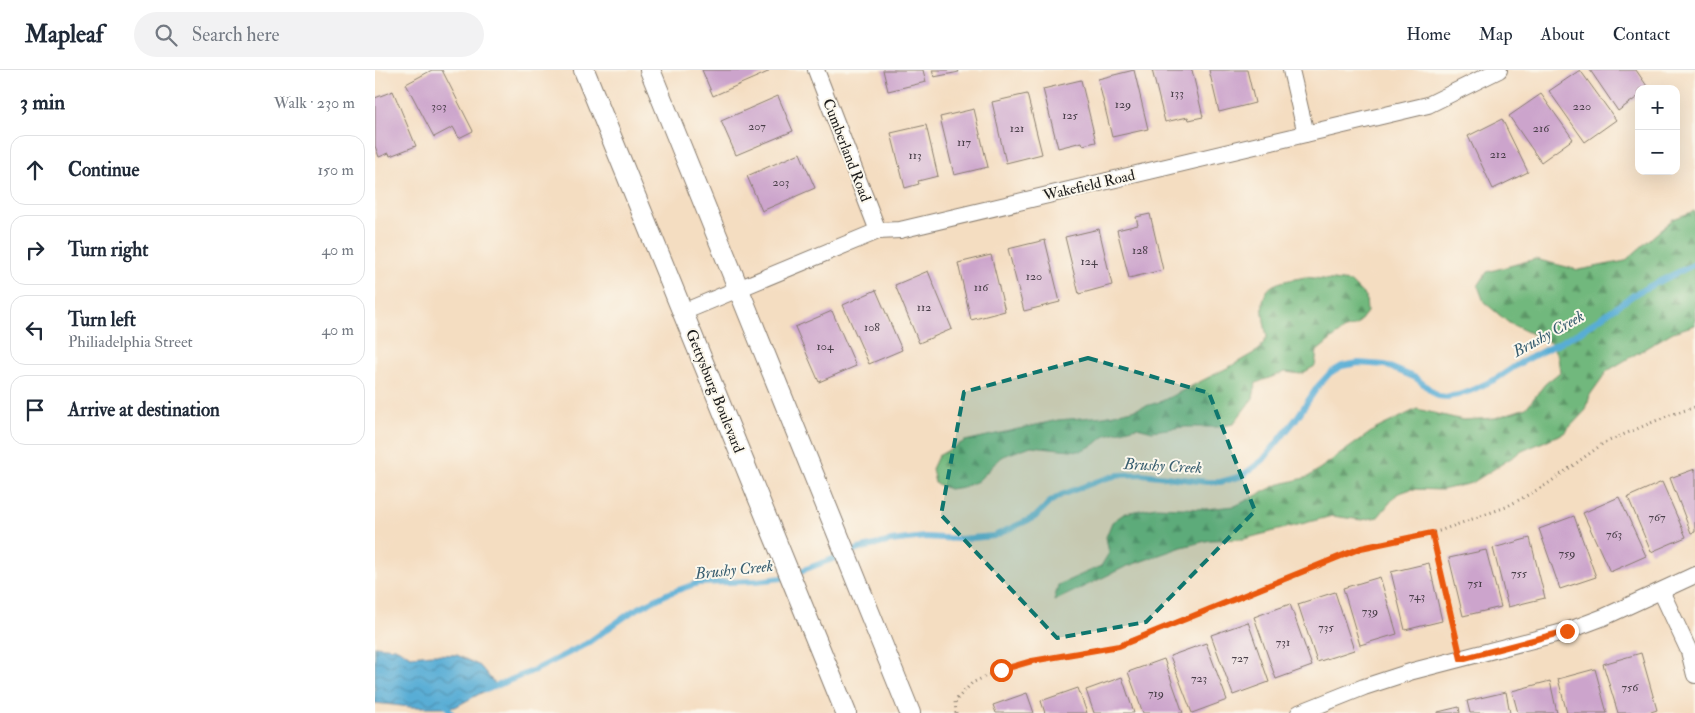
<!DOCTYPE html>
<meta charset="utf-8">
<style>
:root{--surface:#fff;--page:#f2f2f3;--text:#1f2937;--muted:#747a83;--line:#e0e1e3}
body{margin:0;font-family:"IM FELL Double Pica",serif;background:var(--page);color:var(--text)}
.controls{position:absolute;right:15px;top:15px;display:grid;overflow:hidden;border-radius:10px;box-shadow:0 5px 20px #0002}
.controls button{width:45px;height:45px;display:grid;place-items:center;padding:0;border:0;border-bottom:1px solid var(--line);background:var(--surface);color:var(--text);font:25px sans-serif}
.stop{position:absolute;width:15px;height:15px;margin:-11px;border:4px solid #ea580c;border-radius:50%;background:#fff}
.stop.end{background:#ea580c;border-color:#fff;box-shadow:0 1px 5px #0008}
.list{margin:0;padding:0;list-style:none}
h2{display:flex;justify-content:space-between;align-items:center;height:65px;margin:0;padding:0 20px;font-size:21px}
h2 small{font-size:16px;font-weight:400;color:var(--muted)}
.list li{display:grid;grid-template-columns:32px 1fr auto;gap:15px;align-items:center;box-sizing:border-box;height:70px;margin:0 10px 10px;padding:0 10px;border:1px solid var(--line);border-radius:15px}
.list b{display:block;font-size:19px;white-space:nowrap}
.list p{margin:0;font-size:16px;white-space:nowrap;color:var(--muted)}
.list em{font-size:16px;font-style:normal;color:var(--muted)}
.icon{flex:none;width:28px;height:28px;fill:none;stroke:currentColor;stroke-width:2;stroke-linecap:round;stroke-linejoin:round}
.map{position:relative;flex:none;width:1320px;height:643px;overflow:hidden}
header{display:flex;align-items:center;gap:30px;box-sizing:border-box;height:70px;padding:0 25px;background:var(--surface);border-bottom:1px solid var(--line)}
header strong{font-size:24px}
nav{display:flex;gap:28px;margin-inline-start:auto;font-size:18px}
.search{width:350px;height:45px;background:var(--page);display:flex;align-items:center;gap:12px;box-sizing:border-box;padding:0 18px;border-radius:28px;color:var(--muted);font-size:19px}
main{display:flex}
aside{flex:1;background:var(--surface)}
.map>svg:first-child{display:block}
</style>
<header>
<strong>Mapleaf</strong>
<div class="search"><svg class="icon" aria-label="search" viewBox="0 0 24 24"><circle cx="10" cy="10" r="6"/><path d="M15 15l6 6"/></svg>Search here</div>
<nav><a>Home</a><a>Map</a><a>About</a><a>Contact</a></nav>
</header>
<main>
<aside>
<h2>3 min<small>Walk · 230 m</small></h2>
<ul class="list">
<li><svg class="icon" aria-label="ahead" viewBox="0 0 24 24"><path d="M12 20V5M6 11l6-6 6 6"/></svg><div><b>Continue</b></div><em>150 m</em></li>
<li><svg class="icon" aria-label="right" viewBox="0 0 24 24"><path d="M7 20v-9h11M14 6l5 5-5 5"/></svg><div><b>Turn right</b></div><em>40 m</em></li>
<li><svg class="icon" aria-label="left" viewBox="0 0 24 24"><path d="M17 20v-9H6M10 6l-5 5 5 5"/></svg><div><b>Turn left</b><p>Philiadelphia Street</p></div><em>40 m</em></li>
<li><svg class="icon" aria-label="arrive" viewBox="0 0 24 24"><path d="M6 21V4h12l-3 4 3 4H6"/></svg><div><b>Arrive at destination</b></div></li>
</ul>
</aside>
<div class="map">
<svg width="1320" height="643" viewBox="0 0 1320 643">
<defs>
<pattern id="forest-firs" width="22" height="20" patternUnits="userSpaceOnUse" patternTransform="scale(1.25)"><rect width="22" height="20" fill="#71b87d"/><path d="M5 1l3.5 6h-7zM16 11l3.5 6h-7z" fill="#5c9566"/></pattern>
<pattern id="water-waves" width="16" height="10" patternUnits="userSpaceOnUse" patternTransform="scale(1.25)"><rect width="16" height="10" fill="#59add5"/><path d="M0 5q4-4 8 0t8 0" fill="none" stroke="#498cac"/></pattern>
</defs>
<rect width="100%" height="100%" fill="#fbf7ec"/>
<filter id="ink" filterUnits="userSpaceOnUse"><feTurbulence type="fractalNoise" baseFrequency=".02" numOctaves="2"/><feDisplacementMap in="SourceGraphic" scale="10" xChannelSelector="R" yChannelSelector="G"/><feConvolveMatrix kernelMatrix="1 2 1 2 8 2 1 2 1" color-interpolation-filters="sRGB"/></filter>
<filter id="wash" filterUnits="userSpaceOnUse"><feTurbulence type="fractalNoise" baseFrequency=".0096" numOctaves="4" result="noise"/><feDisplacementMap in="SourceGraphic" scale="20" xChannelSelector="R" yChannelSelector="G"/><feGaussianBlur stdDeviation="1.12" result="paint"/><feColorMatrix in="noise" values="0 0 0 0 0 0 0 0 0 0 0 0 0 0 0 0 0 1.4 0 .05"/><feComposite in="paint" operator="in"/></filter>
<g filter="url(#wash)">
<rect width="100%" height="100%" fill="#f4ddc1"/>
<path fill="url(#forest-firs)" stroke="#466a4c" d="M1320 141V255L1298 262 1232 301 1215 325 1211 340 1189 363 1147 381 1097 413 1067 420 1036 419 1022 424 1003 447 987 450 957 446 869 469 835 470 807 477 750 497 679 531 683 515 726 496 734 483 731 467 737 452 750 443 781 437 830 439 860 436 902 415 933 407 999 360 1042 339 1088 350 1120 348 1151 338 1170 314 1185 302 1183 287 1176 273 1134 253 1109 232 1103 216 1112 202 1160 189 1204 200 1250 191 1298 149Z
M930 207 976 212 991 227 992 242 982 255 968 260 942 281 940 296 926 304 910 302 881 313 878 328 858 354 843 357H809L777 361 762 357 731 365 719 375 705 381 656 376 626 387 603 411 589 417 574 419 560 413 557 399 563 386 590 371 683 350 729 346 758 340 787 331 856 296 884 280 892 267C889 249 880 221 903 213 911 210 922 209 930 207Z"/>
<path fill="url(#water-waves)" stroke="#3a6478" d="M0 576 20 578 36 586 58 584 82 585 105 596 121 615 80 637H36L0 633Z"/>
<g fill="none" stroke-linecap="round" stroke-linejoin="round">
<path stroke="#59add5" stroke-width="6" d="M111 620 162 599 211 574 258 541 292 524 323 513 381 511 407 508 484 479 516 471 550 467 585 469 619 466 660 447 675 432 686 425 723 411 743 405 767 404 832 412H845L867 406 888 390 921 349 943 316 955 303 967 296 983 293 1010 295 1041 308 1063 326 1072 327 1083 325 1095 321 1121 309 1145 293 1205 262 1263 222 1320 194
M68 632 73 637 76 643"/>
</g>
<g id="blocks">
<path fill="#cca4cc" d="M57 0H67L98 61 84 68 78 57 59 67 31 14Z
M327 0H393V2L338 26Z
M508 0H548L551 12 513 21Z
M557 0H583L584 2 559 7Z
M759 0 773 59 737 67 723 9Z
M777 0H817L828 47 814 50 813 47 790 52Z
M834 0H872L880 33 844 42Z
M1205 0 1241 50 1210 72 1174 21Z
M1215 0H1261L1274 19H1264V26L1243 41Z
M706 10 721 72 708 75 707 72 683 78 668 19Z
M18 21 41 76 15 86 14 83 4 87 0 76V28Z
M652 24 667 84 631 93 617 32Z
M1166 24 1198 69 1166 92 1134 46Z
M403 26 418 61 361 85 346 51Z
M599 39 613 97 579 105 565 47Z
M1127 49 1153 102 1118 119 1093 66Z
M551 55 563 106 543 111 544 114 530 118 516 63Z
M425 83 440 118 387 141 372 106Z
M775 144 788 200 754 208 742 160 763 155 761 147Z
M724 159 737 215 704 224 690 167Z
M670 170 685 232 649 241 633 179Z
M616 185 630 241 596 250 583 193Z
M553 201 577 259 544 273 520 215Z
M501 220 527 280 494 294 468 235Z
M457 241 481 296 444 312 420 257Z
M1320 399V462L1316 463 1295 408Z
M1287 412 1311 467 1276 482 1253 427Z
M1244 427 1271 486 1235 502 1208 443Z
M1199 446 1221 507 1185 519 1164 459Z
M1155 468 1170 528 1133 537 1118 478Z
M1111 480 1126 537 1088 546 1074 488Z
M1054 493 1067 551 1030 560 1016 502Z
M1005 507 1022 564 985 575 968 518Z
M960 522 979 580 942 592 923 534Z
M915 534 937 596 901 609 879 547Z
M873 552 894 612 858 625 836 565Z
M831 573 852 630 817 643 795 586Z
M1266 583 1282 640 1273 643H1243L1228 594Z
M789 589 808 643H768L753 602Z
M1220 599 1232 643H1192L1183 609Z
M747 607 759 643H719L711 620Z
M1175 611 1182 643H1143L1137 621Z
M703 618 712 643H670L666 631Z
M1131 622 1135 643H1095L1092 631Z
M652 623 659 643H621L618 635Z
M1084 637 1085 643H1063V642Z"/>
</g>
</g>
<g filter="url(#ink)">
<use href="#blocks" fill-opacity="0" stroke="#887c6e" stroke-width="1"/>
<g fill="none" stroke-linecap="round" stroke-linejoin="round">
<defs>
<path id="minor" d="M441 0 503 161
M916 0 931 64
M308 242 503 161 525 160 1053 35 1124 0
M1286 521 1314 581 1320 605
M924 643 989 617 1038 601 1192 561 1229 547 1320 505"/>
<path id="tertiary" d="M209 0 471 643
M275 0 535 643"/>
</defs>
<use href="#minor" stroke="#887c6e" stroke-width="18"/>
<use href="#tertiary" stroke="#887c6e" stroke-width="22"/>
<path stroke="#887c6e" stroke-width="3" stroke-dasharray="1 4" stroke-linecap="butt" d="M1057 463 1082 572
M581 643 580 631 597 613 626 599 657 591 744 576 986 478 1064 461 1131 437 1171 415 1229 373 1292 346 1320 337"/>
<use href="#minor" stroke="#fff" stroke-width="16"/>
<use href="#tertiary" stroke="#fff" stroke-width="20"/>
</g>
</g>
<g fill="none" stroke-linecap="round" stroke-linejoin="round" filter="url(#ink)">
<path stroke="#ea580c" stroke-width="6" d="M626 600 657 591 744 576 986 478 1057 463 1086 589 1192 561"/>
</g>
<path fill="#0f766e" fill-opacity="0.2" stroke="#0f766e" stroke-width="4" stroke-dasharray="10 6" stroke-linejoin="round" d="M713 288 834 323 880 441 771 552 682 568 566 445 589 322Z"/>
<g text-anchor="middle" stroke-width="4" stroke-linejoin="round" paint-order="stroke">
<g font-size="12" fill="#483e48">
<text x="802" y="27">133</text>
<text x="748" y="38">129</text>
<text x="64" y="40">303</text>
<text x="1207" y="40">220</text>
<text x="695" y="49">125</text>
<text x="382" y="60">207</text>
<text x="642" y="62">121</text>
<text x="1166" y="62">216</text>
<text x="589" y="76">117</text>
<text x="1123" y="88">212</text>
<text x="540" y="89">113</text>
<text x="406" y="116">203</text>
<text x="765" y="184">128</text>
<text x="714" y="195">124</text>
<text x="659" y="210">120</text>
<text x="606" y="221">116</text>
<text x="549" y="241">112</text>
<text x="497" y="261">108</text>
<text x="450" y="280">104</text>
<text x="1282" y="451">767</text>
<text x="1239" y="468">763</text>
<text x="1192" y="487">759</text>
<text x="1144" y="507">755</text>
<text x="1100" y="517">751</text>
<text x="1042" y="530">743</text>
<text x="995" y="545">739</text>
<text x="951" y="561">735</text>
<text x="908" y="576">731</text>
<text x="865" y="592">727</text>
<text x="824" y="612">723</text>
<text x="1255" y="621">756</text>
<text x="781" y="627">719</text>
</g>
<g font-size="15" fill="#1c1c1c" stroke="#fbf7ec">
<text transform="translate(472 80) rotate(69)" y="5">Cumberland Road</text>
<text transform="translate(714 115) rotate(-13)" y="5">Wakefield Road</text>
<text transform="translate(340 321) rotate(68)" y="5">Gettysburg Boulevard</text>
</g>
<g font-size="16" font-style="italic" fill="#375d6f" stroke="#fbf7ec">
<text transform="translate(1173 263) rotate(-29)" y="6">Brushy Creek</text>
<text transform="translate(788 395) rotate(3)" y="6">Brushy Creek</text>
<text transform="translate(359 499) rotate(-6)" y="6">Brushy Creek</text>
</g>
</g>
</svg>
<div class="controls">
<button>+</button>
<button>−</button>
</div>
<div class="stop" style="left:626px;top:600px"></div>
<div class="stop end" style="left:1192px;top:561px"></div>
</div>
</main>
